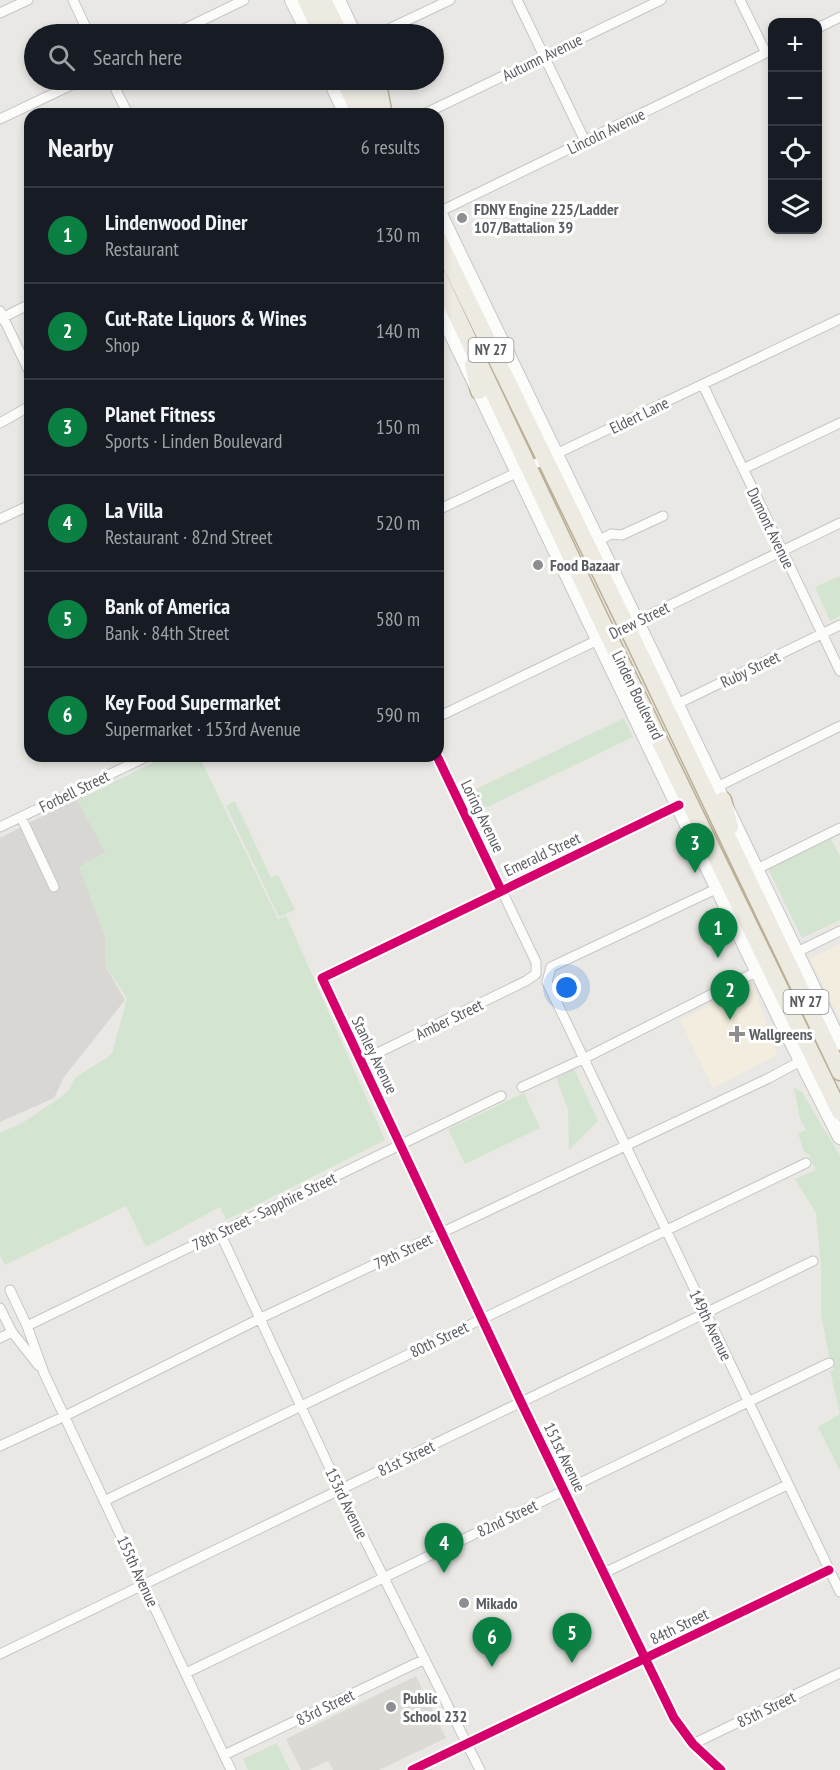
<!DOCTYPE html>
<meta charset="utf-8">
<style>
:root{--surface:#171b24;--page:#20242c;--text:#f1f3f6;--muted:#9ea1a6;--line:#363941;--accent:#0b8043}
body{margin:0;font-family:"PT Sans Narrow",sans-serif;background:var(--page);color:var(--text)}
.controls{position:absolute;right:18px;top:18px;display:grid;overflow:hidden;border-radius:12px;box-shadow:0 3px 9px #0003}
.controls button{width:54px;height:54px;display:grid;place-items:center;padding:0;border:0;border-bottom:2px solid var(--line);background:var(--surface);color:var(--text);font:30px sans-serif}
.you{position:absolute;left:567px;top:988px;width:21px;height:21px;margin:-15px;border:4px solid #fff;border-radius:50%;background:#1a73e8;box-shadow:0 0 0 9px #1a73e833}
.badge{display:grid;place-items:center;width:39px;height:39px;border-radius:50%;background:var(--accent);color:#fff;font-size:20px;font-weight:700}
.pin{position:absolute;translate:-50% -50px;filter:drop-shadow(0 2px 3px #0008)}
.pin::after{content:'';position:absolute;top:32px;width:21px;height:18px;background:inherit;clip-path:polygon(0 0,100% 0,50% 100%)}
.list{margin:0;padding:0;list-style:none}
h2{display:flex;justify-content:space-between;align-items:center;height:78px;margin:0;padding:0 24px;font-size:26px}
h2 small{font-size:20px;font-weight:400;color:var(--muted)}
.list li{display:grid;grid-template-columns:39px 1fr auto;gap:18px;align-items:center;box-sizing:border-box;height:96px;padding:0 24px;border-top:2px solid var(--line)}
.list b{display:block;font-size:22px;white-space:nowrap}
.list p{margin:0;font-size:20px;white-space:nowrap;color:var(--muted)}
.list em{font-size:20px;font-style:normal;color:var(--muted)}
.icon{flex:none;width:33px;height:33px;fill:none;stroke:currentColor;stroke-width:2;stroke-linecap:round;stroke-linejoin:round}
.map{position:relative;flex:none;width:840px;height:1770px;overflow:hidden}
.search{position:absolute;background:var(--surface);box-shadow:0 3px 9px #0003;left:24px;top:24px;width:420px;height:66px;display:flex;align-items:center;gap:15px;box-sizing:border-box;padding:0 21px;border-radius:33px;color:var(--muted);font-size:22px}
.panel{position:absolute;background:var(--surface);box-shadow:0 3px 9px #0003;left:24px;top:108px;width:420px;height:654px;border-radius:18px}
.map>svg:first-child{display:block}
</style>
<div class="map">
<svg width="840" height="1770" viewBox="0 0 840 1770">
<rect width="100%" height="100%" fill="#e9e8e4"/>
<path fill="#f2edde" d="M840 944V1020L810 959Z
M753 985 777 1055 713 1088 680 1020Z"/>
<path fill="#d9d7d4" d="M83 795 155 945 107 969 125 1000 64 1077 54 1098 0 1122V838Z"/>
<path fill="#dcdad4" d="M416 1676 446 1738 379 1770H333L328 1761 308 1770H301L286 1739Z"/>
<path fill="#d3e4d1" d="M840 576V616L830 621 815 587Z
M624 718 633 737 479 811 470 792Z
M167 756H199L278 919 286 916 385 1140 226 1220 220 1207 146 1247 126 1206 5 1265 0 1256V1133L22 1123 61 1097 68 1091 75 1078 112 1054 127 998 105 965V937L79 867 105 852 77 800Z
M235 801 271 878 278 875 295 910 279 917 226 806Z
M831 839 840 856V920L802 938 768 869Z
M574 1069 598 1121 569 1150 568 1109 556 1078Z
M794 1088 802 1092 840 1156V1471L818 1427 840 1414 830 1371 834 1369 829 1356 821 1314V1265L816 1213 795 1179 816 1170 809 1154 804 1152 798 1133 806 1130 800 1119Z
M524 1093 540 1128 465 1164 448 1129Z
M277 1743 290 1770H248L243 1759Z"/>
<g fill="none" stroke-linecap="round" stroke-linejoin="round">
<defs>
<path id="street" d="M73 0 89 34
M517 0 585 141
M740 0 766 53
M0 13 28 0
M818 28 840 17
M174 34 244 0
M378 34 450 0
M111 80 128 114
M424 114 661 0
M0 119 82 80
M439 212 772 50
M0 311 30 373
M0 319 30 304
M703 385 840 671
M0 423 30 406
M743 469 840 423
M438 510 840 319
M0 519 30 505
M598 541 611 534 622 535 663 516
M677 704 840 625
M438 717 840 523
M717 787 840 726
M679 805 322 978 521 1402 674 1718 693 1744 721 1770
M21 817 54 887
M0 827 148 756
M757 869 840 828
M718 888 551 967 547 982 840 1592
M797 952 840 931
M361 1061 526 981 536 974V962L437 756
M522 1087 583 1059 758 971
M220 1233 340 1490 480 1770
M10 1290 27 1326 44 1373 231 1770
M0 1308 12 1332 39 1366
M27 1326 501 1096
M0 1338 12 1332
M0 1446 65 1416 261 1318 769 1078 806 1058
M104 1501 806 1163
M604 1573 787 1485
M0 1654 813 1261
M186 1673 829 1363
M693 1744 840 1673
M224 1755 425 1659
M412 1770 829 1570"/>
<path id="secondary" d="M292 0 309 34
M338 0 354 34
M330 80 346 114
M438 210 840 1043
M438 306 785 1029 840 1137"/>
<path id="highway" d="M306 0 322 34
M323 0 340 34
M344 80 360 114
M361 80 378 114
M378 84 383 110
M438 239 631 635 840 1072
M438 276 608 635 840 1112
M473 365 479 391
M723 800 730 827"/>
</defs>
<use href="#street" stroke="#c6c6c6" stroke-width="11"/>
<use href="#secondary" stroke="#c6c6c5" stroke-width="16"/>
<use href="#highway" stroke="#bbb096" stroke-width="19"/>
<use href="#street" stroke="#fcfcfb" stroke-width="9"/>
<use href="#secondary" stroke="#fcfcfb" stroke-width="14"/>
<use href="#highway" stroke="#eceae1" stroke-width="16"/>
<defs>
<path id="cycleway" d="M437 756 501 890
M679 805 322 978 521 1402 674 1718 693 1744 721 1770
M412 1770 829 1570"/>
</defs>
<use href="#cycleway" stroke="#fff" stroke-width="13"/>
<use href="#cycleway" stroke="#d6006c" stroke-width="9"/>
</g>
<g fill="#8c8e8f" stroke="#fff" stroke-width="2">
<circle cx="462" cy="218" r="6"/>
<circle cx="538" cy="565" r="6"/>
<path d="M734 1025h6v6h6v6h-6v6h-6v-6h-6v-6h6z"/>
<circle cx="464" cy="1603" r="6"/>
<circle cx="391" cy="1707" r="6"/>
</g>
<g text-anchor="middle" stroke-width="6" stroke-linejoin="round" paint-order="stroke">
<g fill="#fff" stroke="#8c8e90" stroke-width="1.5">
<rect x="468.5" y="338" width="45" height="24" rx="4.5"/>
<rect x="783.5" y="990" width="45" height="24" rx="4.5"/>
</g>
<g font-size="15" font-weight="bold" fill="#5a5d61">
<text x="491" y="355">NY 27</text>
<text x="806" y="1007">NY 27</text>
</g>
<g font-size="16" fill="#5a5d61" stroke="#fff">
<text transform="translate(542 57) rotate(-26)" y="6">Autumn Avenue</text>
<text transform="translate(606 131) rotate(-26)" y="6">Lincoln Avenue</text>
<text transform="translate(639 415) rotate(-26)" y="6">Eldert Lane</text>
<text transform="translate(771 528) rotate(64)" y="6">Dumont Avenue</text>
<text transform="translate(639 620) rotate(-26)" y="6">Drew Street</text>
<text transform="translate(750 669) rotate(-26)" y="6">Ruby Street</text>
<text transform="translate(638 695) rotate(64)" y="6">Linden Boulevard</text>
<text transform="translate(74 791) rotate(-26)" y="6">Forbell Street</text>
<text transform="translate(483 816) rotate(64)" y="6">Loring Avenue</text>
<text transform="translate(542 854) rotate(-25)" y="6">Emerald Street</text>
<text transform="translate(449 1019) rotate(-26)" y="6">Amber Street</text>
<text transform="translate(375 1055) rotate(64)" y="6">Stanley Avenue</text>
<text transform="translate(264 1211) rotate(-26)" y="6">78th Street - Sapphire Street</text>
<text transform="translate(403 1251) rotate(-26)" y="6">79th Street</text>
<text transform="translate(711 1325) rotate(64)" y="6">149th Avenue</text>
<text transform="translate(439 1339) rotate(-26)" y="6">80th Street</text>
<text transform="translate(565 1457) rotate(64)" y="6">151st Avenue</text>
<text transform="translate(406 1458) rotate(-26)" y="6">81st Street</text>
<text transform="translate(347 1503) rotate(64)" y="6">153rd Avenue</text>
<text transform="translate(507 1518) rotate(-26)" y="6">82nd Street</text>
<text transform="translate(138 1571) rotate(65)" y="6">155th Avenue</text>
<text transform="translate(679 1626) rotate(-26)" y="6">84th Street</text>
<text transform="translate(325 1707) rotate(-26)" y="6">83rd Street</text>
<text transform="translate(766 1709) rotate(-26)" y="6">85th Street</text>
</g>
<g font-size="16" font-weight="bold" fill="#5a5d61" stroke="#fff" text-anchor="start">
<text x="474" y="215">FDNY Engine 225/Ladder<tspan x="474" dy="18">107/Battalion 39</tspan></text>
<text x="550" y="571">Food Bazaar</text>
<text x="749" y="1040">Wallgreens</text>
<text x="476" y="1609">Mikado</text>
<text x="403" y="1704">Public<tspan x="403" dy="18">School 232</tspan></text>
</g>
</g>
</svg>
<div class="controls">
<button>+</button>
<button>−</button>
<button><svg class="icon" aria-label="locate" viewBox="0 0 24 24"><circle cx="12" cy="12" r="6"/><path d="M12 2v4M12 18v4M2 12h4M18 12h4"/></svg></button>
<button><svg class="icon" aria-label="layers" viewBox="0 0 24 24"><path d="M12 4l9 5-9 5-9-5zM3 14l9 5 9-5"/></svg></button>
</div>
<div class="you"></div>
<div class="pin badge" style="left:718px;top:958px">1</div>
<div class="pin badge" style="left:730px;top:1020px">2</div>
<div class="pin badge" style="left:695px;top:873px">3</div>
<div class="pin badge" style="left:444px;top:1573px">4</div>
<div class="pin badge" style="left:572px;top:1663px">5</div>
<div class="pin badge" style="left:492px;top:1667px">6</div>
<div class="search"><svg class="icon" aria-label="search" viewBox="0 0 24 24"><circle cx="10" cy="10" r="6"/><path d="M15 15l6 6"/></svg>Search here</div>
<section class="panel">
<h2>Nearby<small>6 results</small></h2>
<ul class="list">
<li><span class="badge">1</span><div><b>Lindenwood Diner</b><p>Restaurant</p></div><em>130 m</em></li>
<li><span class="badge">2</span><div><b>Cut-Rate Liquors &amp; Wines</b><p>Shop</p></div><em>140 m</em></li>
<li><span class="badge">3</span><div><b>Planet Fitness</b><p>Sports · Linden Boulevard</p></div><em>150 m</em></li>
<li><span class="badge">4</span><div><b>La Villa</b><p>Restaurant · 82nd Street</p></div><em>520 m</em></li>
<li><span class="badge">5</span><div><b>Bank of America</b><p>Bank · 84th Street</p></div><em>580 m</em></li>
<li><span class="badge">6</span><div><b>Key Food Supermarket</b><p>Supermarket · 153rd Avenue</p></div><em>590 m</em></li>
</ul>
</section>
</div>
